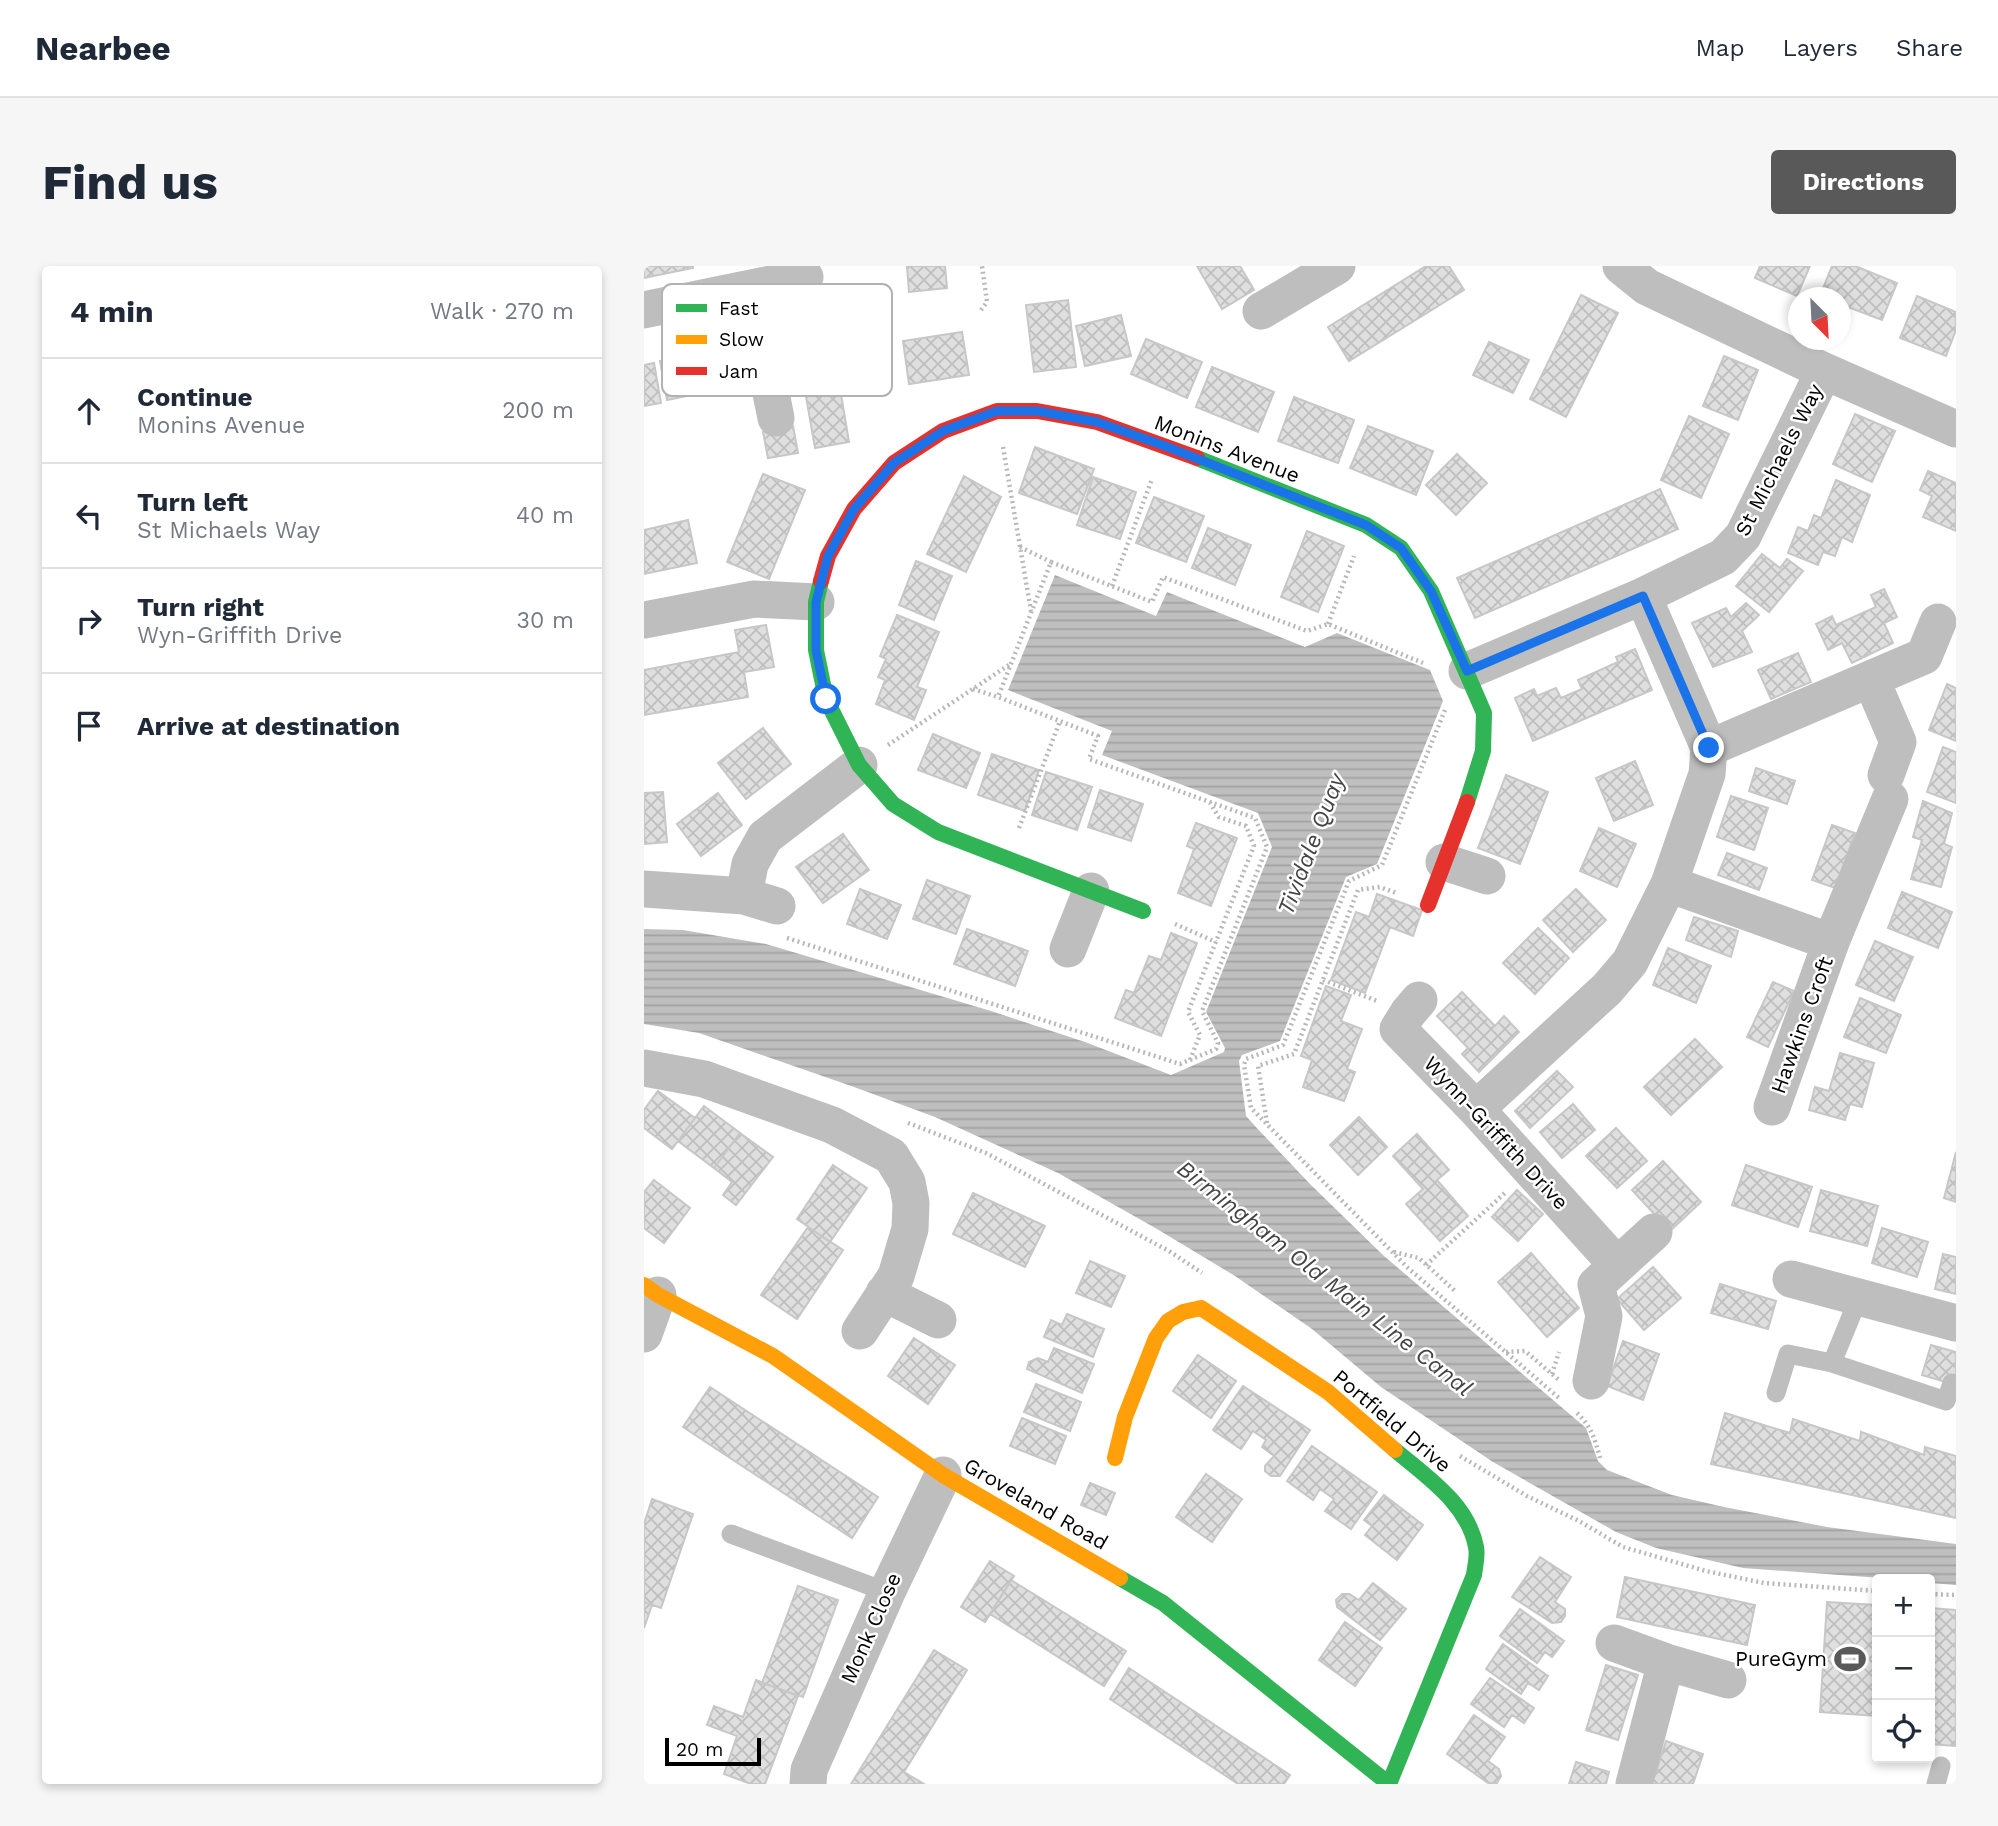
<!DOCTYPE html>
<meta charset="utf-8">
<style>
:root{--surface:#fff;--page:#f6f6f7;--text:#1f2937;--muted:#747a83;--line:#e0e1e3;--accent:#595959}
body{margin:0;font-family:"Work Sans",sans-serif;background:var(--page);color:var(--text)}
.controls{position:absolute;right:21px;bottom:21px;display:grid;overflow:hidden;border-radius:7px;box-shadow:0 4px 10px #0003}
.controls button{width:63px;height:63px;display:grid;place-items:center;padding:0;border:0;border-bottom:2px solid var(--line);background:var(--surface);color:var(--text);font:35px sans-serif}
.compass{position:absolute;left:1144px;top:21px;width:63px;height:63px;border-radius:50%;background:var(--surface);box-shadow:0 4px 10px #0003;rotate:156deg}
.scale{position:absolute;left:21px;bottom:18px;width:96px;box-sizing:border-box;padding-left:7px;border:4px solid #000;border-top:0;font-size:19px;line-height:24px;white-space:nowrap;color:#000;-webkit-text-stroke:5px #fff;paint-order:stroke}
.stop{position:absolute;width:21px;height:21px;margin:-16px;border:5px solid #1a73e8;border-radius:50%;background:#fff}
.stop.end{background:#1a73e8;border-color:#fff;box-shadow:0 2px 7px #0008}
.list{margin:0;padding:0;list-style:none}
h2{display:flex;justify-content:space-between;align-items:center;height:91px;margin:0;padding:0 28px;font-size:30px}
h2 small{font-size:23px;font-weight:400;color:var(--muted)}
.list li{display:grid;grid-template-columns:46px 1fr auto;gap:21px;align-items:center;box-sizing:border-box;height:105px;padding:0 28px;border-top:2px solid var(--line)}
.list b{display:block;font-size:26px;white-space:nowrap}
.list p{margin:0;font-size:23px;white-space:nowrap;color:var(--muted)}
.list em{font-size:23px;font-style:normal;color:var(--muted)}
.icon{flex:none;width:38px;height:38px;fill:none;stroke:currentColor;stroke-width:2;stroke-linecap:round;stroke-linejoin:round}
.map{position:relative;flex:none;width:1312px;height:1518px;overflow:hidden;border-radius:7px}
header{display:flex;align-items:center;gap:42px;box-sizing:border-box;height:98px;padding:0 35px;background:var(--surface);border-bottom:2px solid var(--line)}
header strong{font-size:33px}
nav{display:flex;gap:38px;margin-inline-start:auto;font-size:24px}
.intro{display:flex;align-items:center;justify-content:space-between;box-sizing:border-box;height:168px;padding:0 42px}
h1{margin:0;font-size:49px}
.button{padding:18px 32px;border-radius:7px;background:var(--accent);color:#fff;font-size:24px;font-weight:700}
main{display:flex;gap:42px;padding:0 42px}
aside{flex:1;background:var(--surface);border-radius:7px;box-shadow:0 4px 10px #0003}
.map>svg:first-child{display:block}
</style>
<header>
<strong>Nearbee</strong>
<nav><a>Map</a><a>Layers</a><a>Share</a></nav>
</header>
<div class="intro"><h1>Find us</h1><a class="button">Directions</a></div>
<main>
<aside>
<h2>4 min<small>Walk · 270 m</small></h2>
<ul class="list">
<li><svg class="icon" aria-label="ahead" viewBox="0 0 24 24"><path d="M12 20V5M6 11l6-6 6 6"/></svg><div><b>Continue</b><p>Monins Avenue</p></div><em>200 m</em></li>
<li><svg class="icon" aria-label="left" viewBox="0 0 24 24"><path d="M17 20v-9H6M10 6l-5 5 5 5"/></svg><div><b>Turn left</b><p>St Michaels Way</p></div><em>40 m</em></li>
<li><svg class="icon" aria-label="right" viewBox="0 0 24 24"><path d="M7 20v-9h11M14 6l5 5-5 5"/></svg><div><b>Turn right</b><p>Wyn-Griffith Drive</p></div><em>30 m</em></li>
<li><svg class="icon" aria-label="arrive" viewBox="0 0 24 24"><path d="M6 21V4h12l-3 4 3 4H6"/></svg><div><b>Arrive at destination</b></div></li>
</ul>
</aside>
<div class="map">
<svg width="1312" height="1518" viewBox="0 0 1312 1518">
<defs>
<pattern id="water-rules" width="6" height="5" patternUnits="userSpaceOnUse" patternTransform="scale(1.75)"><rect width="6" height="5" fill="#bfbfbf"/><path d="M0 2.5h6" fill="none" stroke="#a2a2a2"/></pattern>
<pattern id="building-cross-hatch" width="8" height="8" patternUnits="userSpaceOnUse" patternTransform="scale(1.75)"><rect width="8" height="8" fill="#dfdfdf"/><path d="M0 0l8 8M0 8l8-8" fill="none" stroke="#bebebe"/></pattern>
</defs>
<rect width="100%" height="100%" fill="#fff"/>
<path fill="url(#water-rules)" d="M411 309 512 350 523 326 661 381 693 367 786 404 799 435 733 598 702 611 636 775 598 789 595 795 602 850 611 860 666 918 740 990 942 1162 954 1195 963 1204 1028 1229 1080 1241 1183 1261 1312 1278V1319L1286 1317V1313H1251L1099 1302 1012 1282 972 1266 849 1196 737 1121 668 1063 591 1010 513 963 414 907 291 851 210 821 55 767 0 758V663L39 664 122 678 347 745 441 776 527 809 580 786 581 782 562 746 628 581 614 547 458 489 468 465 364 424Z"/>
<path fill="url(#building-cross-hatch)" stroke="#c7c7c7" stroke-width="2" d="M0 0H49V2L0 12Z
M263 0H301L303 22 265 26Z
M553 0H596L610 24 578 43Z
M782 0H805L820 24 705 95 684 61Z
M1116 0H1166L1153 30 1111 12Z
M1188 0H1211L1253 17 1238 54 1196 38V32L1176 30Z
M937 29 974 47 922 151 886 133Z
M1273 30 1312 46V64L1302 90 1256 72Z
M424 34 432 101 390 106 382 39Z
M477 49 487 90 441 100 432 60Z
M318 66 325 109 265 118 259 75Z
M191 72 196 98 216 95 220 118 196 122 205 176 171 182 153 79Z
M502 73 558 96 543 132 487 108Z
M845 76 885 94 869 127 829 109Z
M51 89 58 127 23 134 16 95Z
M1080 90 1114 104 1094 154 1059 140Z
M10 97 17 137 0 140V99Z
M568 101 630 126 614 166 552 141Z
M650 131 710 154 694 197 634 175Z
M1211 148 1251 165 1228 216 1189 198Z
M1045 150 1085 168 1057 232 1017 214Z
M149 160 154 187 124 192 119 166Z
M724 160 789 185 772 229 706 202Z
M391 181 450 203 433 248 375 227Z
M813 188 843 217 812 249 782 219Z
M1284 205 1312 217V265L1279 251 1288 230 1276 224Z
M119 208 161 224 125 313 83 296Z
M320 210 357 231 322 306 283 288Z
M449 211 492 226 476 273 433 259Z
M1192 214 1226 229 1208 276 1198 271 1191 290 1179 286 1174 299 1144 287 1154 261 1164 265 1170 249 1177 252Z
M1016 223 1034 263 831 352 813 312Z
M510 231 560 250 542 296 492 277Z
M44 254 53 297 0 308V264Z
M564 262 607 279 591 319 548 302Z
M663 265 700 280 674 346 637 331Z
M1118 288 1136 302 1143 293 1159 305 1125 346 1092 320Z
M272 295 308 310 290 354 255 339Z
M1240 323 1253 351 1240 357 1249 377 1208 397 1198 377 1184 384 1172 358 1188 350 1192 359 1232 341 1227 329Z
M1102 337 1115 349 1098 365 1108 386 1069 401 1048 357 1082 342 1087 351Z
M253 349 295 366 273 421 282 424 270 454 232 438 241 414 234 411 242 393 236 390Z
M122 359 130 401 100 406 104 431 0 449V404L95 386 91 364Z
M991 383 1008 424 889 475 871 432 890 423 893 430 912 422 917 432 938 423 934 414 974 396 972 391Z
M1154 387 1167 416 1127 433 1114 404Z
M1303 418 1312 422V475L1285 464Z
M119 462 147 498 102 533 74 497Z
M289 468 336 487 322 522 274 504Z
M1299 481 1312 486V537L1283 526Z
M348 488 395 504 381 545 334 529Z
M991 495 1009 539 970 555 952 512Z
M1112 502 1151 515 1143 538 1105 525Z
M402 506 448 521 433 564 388 549Z
M862 509 904 526 876 598 834 582Z
M456 524 499 538 487 575 444 561Z
M19 526 23 576 0 578V527Z
M74 527 98 559 57 590 33 558Z
M1087 530 1124 542 1110 584 1073 571Z
M1279 535 1308 547 1300 578 1308 581 1297 621 1267 613 1278 574 1269 571Z
M552 557 593 572 567 640 534 627 550 583 543 580Z
M1188 559 1211 567 1191 622 1168 614Z
M955 562 992 578 973 621 936 605Z
M199 568 225 604 179 637 152 601Z
M1083 587 1123 602 1115 624 1074 609Z
M283 614 326 630 312 668 269 653Z
M216 623 257 639 243 673 203 658Z
M932 623 962 654 929 686 899 654Z
M1258 626 1308 646 1294 682 1244 662Z
M733 628 778 644 769 670 746 661 721 727 687 714 712 646 725 651Z
M1050 651 1094 665 1087 691 1042 674Z
M894 662 925 692 891 728 859 697Z
M323 663 384 685 371 720 310 698Z
M527 667 553 677 517 770 471 752 482 724 490 727 505 690 517 694Z
M1231 675 1269 691 1250 735 1212 719Z
M1024 682 1067 700 1052 737 1009 719Z
M1129 716 1150 725 1124 781 1103 771Z
M682 720 707 729 697 755 718 763 703 803 711 806 700 835 659 821 668 794 657 790Z
M818 726 851 760 860 750 875 766 835 806 818 788 824 782 793 750Z
M1216 732 1257 749 1242 787 1200 771Z
M1051 773 1078 801 1027 849 1000 821Z
M1196 787 1230 797 1218 841 1206 838 1201 854 1165 844 1171 821 1185 825Z
M913 805 929 821 886 862 871 845Z
M14 825 51 852 28 883 0 862V844Z
M929 838 951 864 918 892 896 866Z
M60 840 96 867 70 902 34 875Z
M715 851 743 881 714 909 686 879Z
M972 862 1003 895 973 922 942 890Z
M96 867 129 891 92 939 79 929 88 916 70 902Z
M773 868 805 904 793 914 824 950 796 975 762 938 779 923 749 890Z
M1312 886V936L1300 932Z
M1019 895 1057 936 1026 965 988 924Z
M189 899 223 922 186 976 153 953Z
M1102 899 1168 921 1154 961 1088 939Z
M10 914 46 942 20 977 0 962V926Z
M873 924 899 948 874 975 848 951Z
M1177 924 1234 940 1223 980 1166 965Z
M329 927 401 960 381 1001 309 968Z
M164 961 199 984 153 1053 117 1029Z
M1238 962 1284 976 1273 1011 1228 997Z
M887 987 935 1042 903 1071 854 1016Z
M1299 988 1312 991V1028L1291 1023Z
M446 995 481 1010 467 1041 432 1027Z
M1009 1001 1037 1032 1000 1064 973 1033Z
M1076 1018 1132 1035 1124 1063 1067 1047Z
M423 1048 460 1063 449 1091 400 1071 407 1054 418 1059Z
M270 1072 311 1099 284 1138 244 1110Z
M979 1075 1015 1088 999 1134 963 1120Z
M1287 1079 1312 1086V1119L1278 1109Z
M410 1082 450 1098 438 1127 383 1103 385 1096 394 1092 404 1096Z
M554 1089 592 1115 567 1152 529 1125Z
M392 1118 437 1136 426 1165 380 1146Z
M599 1120 666 1164 636 1210H627L621 1205V1200L630 1190 618 1181 622 1174 609 1165 597 1183 569 1164Z
M66 1121 234 1231 208 1272 39 1161Z
M1081 1147 1146 1167 1149 1153 1216 1175 1217 1166 1280 1189 1281 1181 1312 1190V1252L1067 1198Z
M378 1152 422 1170 411 1198 366 1180Z
M668 1180 733 1226 707 1263 681 1245 690 1233 676 1223 669 1234 643 1215Z
M562 1208 598 1233 568 1276 532 1251Z
M446 1217 471 1227 462 1249 437 1239Z
M740 1229 779 1259 753 1294 721 1269 728 1260 720 1254Z
M8 1233 49 1248 17 1342 0 1336V1258Z
M896 1291 927 1311 911 1336 921 1343V1350L917 1356 908 1357 868 1331Z
M346 1295 370 1310 341 1356 317 1341Z
M981 1311 1111 1339 1103 1379 973 1351Z
M367 1314 482 1385 460 1420 346 1348Z
M729 1317 762 1343 736 1374 693 1341 692 1334 698 1328H705L715 1334Z
M154 1320 194 1334 159 1431 118 1417Z
M0 1336 8 1339 0 1362Z
M1183 1336 1233 1339V1450L1176 1446Z
M1286 1342 1312 1344V1480L1286 1478Z
M876 1343 920 1375 908 1391 901 1386 893 1397 856 1370Z
M701 1356 738 1382 711 1420 675 1394Z
M859 1378 904 1410 895 1424 884 1417 877 1428 842 1403Z
M290 1384 323 1404 260 1506 280 1518H207Z
M962 1399 994 1409 974 1474 942 1464Z
M485 1402 646 1509 640 1518H594L466 1433Z
M846 1412 890 1442 880 1457 868 1449 860 1461 827 1438Z
M112 1414 154 1430 121 1518H107L80 1508 93 1470 63 1459 70 1440 99 1451Z
M830 1449 861 1471 844 1495 855 1503 857 1510 853 1517H844L803 1488Z
M1022 1475 1059 1488 1049 1518H1008Z
M932 1496 965 1506 962 1518H925Z"/>
<g fill="none" stroke-linecap="round" stroke-linejoin="round">
<path stroke="#b9b9b9" stroke-width="4.5" stroke-dasharray="2 3.5" stroke-linecap="butt" d="M337 44 343 36 338 0
M359 181 387 345
M376 281 407 296
M468 320 508 213
M684 358 710 290
M329 423 354 431
M801 444 738 599 705 615 639 779 602 793 600 799 607 842 764 1002 915 1132
M244 479 365 399
M375 562 416 455
M531 658 572 676
M143 672 536 798 572 783 574 777 558 745 623 581 611 552 445 493 454 470 354 431 407 296 508 336 519 311 663 365 684 358 779 397
M679 714 733 735
M546 794 556 769 544 746 610 580 602 560 575 551 566 537
M264 857 342 887 525 985 558 1007
M623 857 614 800 650 788 714 624 736 621 752 627
M750 986 775 992 811 1025
M782 999 862 926
M862 1086 881 1085 915 1114
M908 1108 915 1086
M933 1147C947 1160 951 1173 956 1192
M816 1190 883 1230 935 1255 979 1281 1062 1305 1120 1317 1233 1325
M1286 1328 1312 1329"/>
<path stroke="#bebebe" stroke-width="19" d="M1215 1031 1188 1097 1302 1135 1308 1117
M1132 1127 1144 1088 1188 1097
M87 1268 243 1326
M1292 1518 1297 1500"/>
<path stroke="#bebebe" stroke-width="37" d="M977 0 1003 21 1180 105 1312 163
M106 23 132 152
M0 44 161 11
M617 45 693 0
M0 354 110 333 172 336
M823 405 999 330 1079 291 1099 270 1180 105
M1227 413 1254 476 1242 509
M1065 482 1280 390 1294 356
M800 596 843 610
M1025 618 1187 676
M0 623 100 630 133 640
M100 630 106 598 121 571 215 499
M424 683 447 625
M775 734 764 747 754 763 832 843 973 999
M0 802 60 813 188 859 247 890 263 916 267 937 266 963 252 1010 216 1065
M1128 841 1187 676 1246 533
M832 843 963 723 986 696 1025 618 1063 508 1065 482 999 330
M1147 1013 1312 1057
M240 1027 294 1054
M0 1068 14 1029
M947 1115 960 1050 952 1019 1010 966
M970 1377 1022 1396 1084 1414
M164 1518 165 1504 243 1326 299 1209
M990 1518 1022 1396"/>
<path stroke="#30b455" stroke-width="16" d="M553 192 722 259 757 282 787 325 840 447 839 485 823 536
M177 315 172 336V384L182 433 215 499 249 538 294 566 499 645
M476 1312 519 1337 745 1518
M745 1518 830 1309C831 1300 834 1290 832 1281 824 1238 783 1211 751 1184"/>
<path stroke="#ff9f0a" stroke-width="16" d="M0 1019 14 1029 129 1090 299 1209 476 1312
M471 1192 481 1151 512 1072 524 1055 539 1046 557 1042 684 1126 751 1184"/>
<path stroke="#e5322d" stroke-width="16" d="M177 315 184 290 210 243 250 197 299 165 353 145H393L453 156 553 192
M784 639 823 536"/>
</g>
<g fill="none" stroke-linecap="round" stroke-linejoin="round">
<path stroke="#1a73e8" stroke-width="9" d="M182 433 172 384V336L184 290 210 243 250 197 299 165 353 145H393L453 156 521 180 722 259 757 282 787 325 823 405 999 330 1065 482"/>
</g>
<defs>
<symbol id="stadium-bare" viewBox="-9 -9 18 18"><path d="M0-5a6.5 5 0 1 0 0 10a6.5 5 0 1 0 0-10ZM-3.5-1.8h7v3.6h-7Z" fill="#595959" stroke="#fff" stroke-width="2.5" paint-order="stroke"/></symbol>
</defs>
<g fill-rule="evenodd">
<use href="#stadium-bare" x="1184" y="1371" width="44" height="44"/>
</g>
<g text-anchor="middle" stroke-width="5" stroke-linejoin="round" paint-order="stroke">
<g font-size="21" fill="#000" stroke="#fff">
<text transform="translate(583 183) rotate(21)" y="7">Monins Avenue</text>
<text transform="translate(1135 194) rotate(-63)" y="7">St Michaels Way</text>
<text transform="translate(1158 759) rotate(-70)" y="7">Hawkins Croft</text>
<text transform="translate(852 867) rotate(47)" y="7">Wynn-Griffith Drive</text>
<text transform="translate(748 1155) rotate(40)" y="7">Portfield Drive</text>
<text transform="translate(392 1238) rotate(30)" y="7">Groveland Road</text>
<text transform="translate(227 1362) rotate(-66)" y="7">Monk Close</text>
</g>
<g font-size="21" fill="#000" stroke="#fff" text-anchor="end">
<text x="1183" y="1400">PureGym</text>
</g>
<g font-size="23" font-style="italic" fill="#444" stroke="#fff">
<text transform="translate(667 578) rotate(-69)" y="8">Tividale Quay</text>
<text transform="translate(681 1012) rotate(38)" y="8">Birmingham Old Main Line Canal</text>
</g>
</g>
<rect x="18" y="18" width="230" height="112" rx="10" fill="#fff" stroke="#b2b2b2" stroke-width="2"/>
<rect x="32" y="38" width="31" height="8" fill="#30b455"/>
<rect x="32" y="69" width="31" height="9" fill="#ff9f0a"/>
<rect x="32" y="101" width="31" height="8" fill="#e5322d"/>
<g font-size="19" fill="#000">
<text x="75" y="49">Fast</text>
<text x="75" y="80">Slow</text>
<text x="75" y="112">Jam</text>
</g>
</svg>
<div class="controls">
<button>+</button>
<button>−</button>
<button><svg class="icon" aria-label="locate" viewBox="0 0 24 24"><circle cx="12" cy="12" r="6"/><path d="M12 2v4M12 18v4M2 12h4M18 12h4"/></svg></button>
</div>
<svg class="compass" viewBox="-18 -18 36 36"><path d="M0-13l5 13h-10z" fill="#e53935"/><path d="M0 13l5-13h-10z" fill="#747a83"/></svg>
<div class="scale">20 m</div>
<div class="stop" style="left:182px;top:433px"></div>
<div class="stop end" style="left:1065px;top:482px"></div>
</div>
</main>
